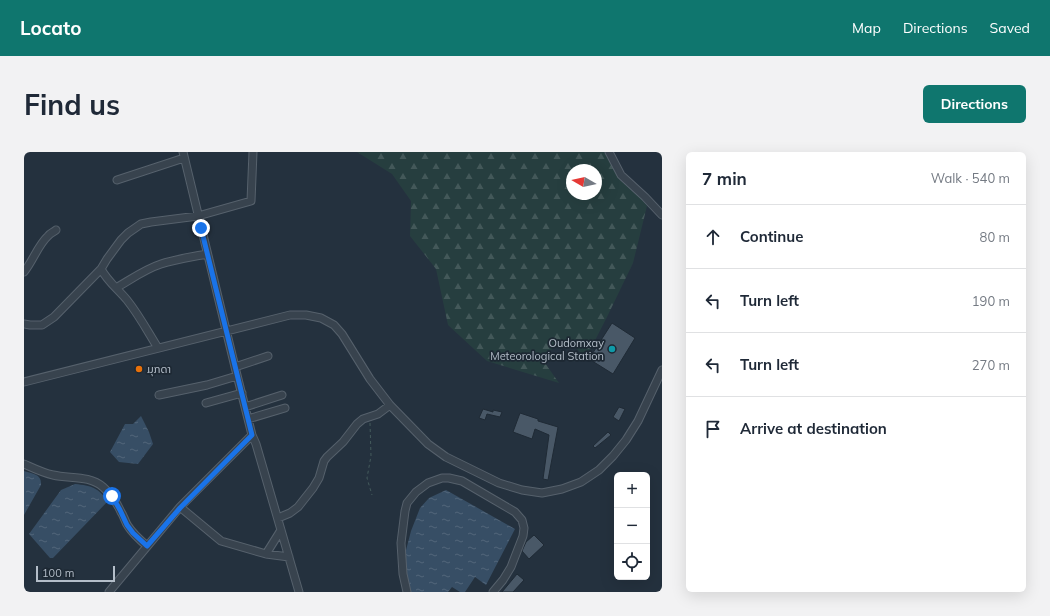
<!DOCTYPE html>
<meta charset="utf-8">
<style>
:root{--surface:#fff;--page:#f2f2f3;--text:#1f2937;--muted:#747a83;--line:#e0e1e3;--accent:#0f766e}
body{margin:0;font-family:Mulish,"Noto Sans Lao",sans-serif;background:var(--page);color:var(--text)}
.controls{position:absolute;right:12px;bottom:12px;display:grid;overflow:hidden;border-radius:6px;box-shadow:0 4px 16px #0002}
.controls button{width:36px;height:36px;display:grid;place-items:center;padding:0;border:0;border-bottom:1px solid var(--line);background:var(--surface);color:var(--text);font:20px sans-serif}
.compass{position:absolute;left:542px;top:12px;width:36px;height:36px;border-radius:50%;background:var(--surface);box-shadow:0 4px 16px #0002;rotate:279deg}
.scale{position:absolute;left:12px;bottom:10px;width:79px;box-sizing:border-box;padding-left:4px;border:2px solid #b4bec9;border-top:0;font-size:11px;line-height:14px;white-space:nowrap;color:#b4bec9;-webkit-text-stroke:3px #1d2833;paint-order:stroke}
.stop{position:absolute;width:12px;height:12px;margin:-9px;border:3px solid #1a73e8;border-radius:50%;background:#fff}
.stop.end{background:#1a73e8;border-color:#fff;box-shadow:0 1px 4px #0008}
.list{margin:0;padding:0;list-style:none}
h2{display:flex;justify-content:space-between;align-items:center;height:52px;margin:0;padding:0 16px;font-size:17px}
h2 small{font-size:13px;font-weight:400;color:var(--muted)}
.list li{display:grid;grid-template-columns:26px 1fr auto;gap:12px;align-items:center;box-sizing:border-box;height:64px;padding:0 16px;border-top:1px solid var(--line)}
.list b{display:block;font-size:15px;white-space:nowrap}
.list em{font-size:13px;font-style:normal;color:var(--muted)}
.icon{flex:none;width:22px;height:22px;fill:none;stroke:currentColor;stroke-width:2;stroke-linecap:round;stroke-linejoin:round}
.map{position:relative;flex:none;width:638px;height:440px;overflow:hidden;border-radius:6px}
header{display:flex;align-items:center;gap:24px;box-sizing:border-box;height:56px;padding:0 20px;background:var(--accent);color:#fff}
header strong{font-size:19px}
nav{display:flex;gap:22px;margin-inline-start:auto;font-size:14px}
.intro{display:flex;align-items:center;justify-content:space-between;box-sizing:border-box;height:96px;padding:0 24px}
h1{margin:0;font-size:28px}
.button{padding:10px 18px;border-radius:6px;background:var(--accent);color:#fff;font-size:14px;font-weight:700}
main{display:flex;gap:24px;padding:0 24px}
aside{flex:1;background:var(--surface);border-radius:6px;box-shadow:0 4px 16px #0002}
.map>svg:first-child{display:block}
</style>
<header>
<strong>Locato</strong>
<nav><a>Map</a><a>Directions</a><a>Saved</a></nav>
</header>
<div class="intro"><h1>Find us</h1><a class="button">Directions</a></div>
<main>
<div class="map">
<svg width="638" height="440" viewBox="0 0 638 440">
<defs>
<pattern id="forest-firs" width="22" height="20" patternUnits="userSpaceOnUse"><rect width="22" height="20" fill="#263e3f"/><path d="M5 1l3.5 6h-7zM16 11l3.5 6h-7z" fill="#435859"/></pattern>
<pattern id="water-ripples" width="26" height="14" patternUnits="userSpaceOnUse"><rect width="26" height="14" fill="#374e65"/><path d="M2 4q2-2 4 0t4 0M15 11q2-2 4 0t4 0" fill="none" stroke="#52667a"/></pattern>
</defs>
<rect width="100%" height="100%" fill="#24313e"/>
<path fill="url(#forest-firs)" fill-rule="evenodd" d="M333 0H580L623 54 609 111 583 165 562 206 544 188 516 204 535 231 463 209 424 173 412 117 386 84 387 49 368 22ZM548 18H572V42H548Z"/>
<path fill="url(#water-ripples)" d="M117 264 125 280 129 292 114 312 95 310 86 300 101 272H109Z
M0 319C9 322 18 322 17 333L0 363Z
M51 332C68 334 73 335 84 349L29 406H26L5 382 37 338Z
M422 338 491 377 462 433 451 425 441 440H436L428 435 424 440H385L382 430 381 402 387 379 396 356 405 346Z"/>
<path fill="#495867" stroke="#1f2a35" d="M588 171 611 186 589 222 565 207Z
M595 255 601 257 595 269 589 265Z
M459 257 469 260V258L478 260 476 265 463 262 461 268 455 266Z
M496 261 514 267V269L534 275 524 328 519 327 525 283 511 277 508 287 489 280Z
M584 280 587 283 571 296 569 294Z
M510 383 520 393 505 407 498 399 502 390Z
M493 422 500 428 489 440H478Z"/>
<g fill="none" stroke-linecap="round" stroke-linejoin="round">
<defs>
<path id="minor" d="M159 0 211 215 228 283 232 292 275 440
M585 0 597 23 621 45 638 63
M93 28 160 6
M77 117C84 130 94 137 103 148 115 163 124 180 134 196
M0 120C9 109 14 93 24 84 26 81 30 80 32 78
M92 136C106 128 121 117 137 112 152 107 168 105 183 102
M0 172 6 173H18L30 165 77 117 83 107 97 88 104 81 117 72 127 70 174 64 227 49 229 0
M211 215 244 204
M0 230 266 163H282L297 166 310 173 318 182 346 227 366 253 404 292 422 305 475 331 498 338 518 341 538 337 557 330 575 318 589 304 602 288 614 269 638 218
M135 243 183 233 213 224
M182 251 218 241
M221 255 258 243
M224 267 261 256
M0 312C9 316 19 321 29 323 46 327 65 323 79 335 87 342 93 351 97 360 100 364 101 370 104 374 109 382 116 388 123 394
M156 355 197 389 242 402 265 405
M254 366 266 361 274 355 289 336 295 326 300 309 303 305 319 290 333 272 339 267 354 262 366 253
M242 402 257 378
M85 440 156 355 228 283
M383 440 379 422 377 391 381 359 383 351 392 340 404 331 418 326H425L438 329 491 360 498 368 500 376 499 384 487 415 479 428 469 440"/>
</defs>
<use href="#minor" stroke="#56616c" stroke-width="9"/>
<path stroke="#445b5c" stroke-width="1" stroke-dasharray="3 3" stroke-linecap="butt" d="M346 271 347 304 343 326 348 343"/>
<use href="#minor" stroke="#38434e" stroke-width="7"/>
</g>
<g fill="none" stroke-linecap="round" stroke-linejoin="round">
<path stroke="#1a73e8" stroke-width="5" d="M88 344 96 358 103 373 109 381 123 394 156 356 228 283 177 76"/>
</g>
<circle fill="#0f9aa8" stroke="#1d2833" stroke-width="1.5" cx="588" cy="197" r="4"/>
<circle fill="#e8710a" stroke="#1d2833" stroke-width="1.5" cx="115" cy="217" r="4"/>
<g text-anchor="middle" stroke-width="3.5" stroke-linejoin="round" paint-order="stroke">
<g font-size="11" fill="#b4bec9" stroke="#1d2833" text-anchor="end">
<text x="580" y="195">Oudomxay<tspan x="580" dy="13">Meteorological Station</tspan></text>
<text x="123" y="221" text-anchor="start">ມຸກດາ</text>
</g>
</g>
</svg>
<div class="controls">
<button>+</button>
<button>−</button>
<button><svg class="icon" aria-label="locate" viewBox="0 0 24 24"><circle cx="12" cy="12" r="6"/><path d="M12 2v4M12 18v4M2 12h4M18 12h4"/></svg></button>
</div>
<svg class="compass" viewBox="-18 -18 36 36"><path d="M0-13l5 13h-10z" fill="#e53935"/><path d="M0 13l5-13h-10z" fill="#747a83"/></svg>
<div class="scale">100 m</div>
<div class="stop" style="left:88px;top:344px"></div>
<div class="stop end" style="left:177px;top:76px"></div>
</div>
<aside>
<h2>7 min<small>Walk · 540 m</small></h2>
<ul class="list">
<li><svg class="icon" aria-label="ahead" viewBox="0 0 24 24"><path d="M12 20V5M6 11l6-6 6 6"/></svg><div><b>Continue</b></div><em>80 m</em></li>
<li><svg class="icon" aria-label="left" viewBox="0 0 24 24"><path d="M17 20v-9H6M10 6l-5 5 5 5"/></svg><div><b>Turn left</b></div><em>190 m</em></li>
<li><svg class="icon" aria-label="left" viewBox="0 0 24 24"><path d="M17 20v-9H6M10 6l-5 5 5 5"/></svg><div><b>Turn left</b></div><em>270 m</em></li>
<li><svg class="icon" aria-label="arrive" viewBox="0 0 24 24"><path d="M6 21V4h12l-3 4 3 4H6"/></svg><div><b>Arrive at destination</b></div></li>
</ul>
</aside>
</main>
